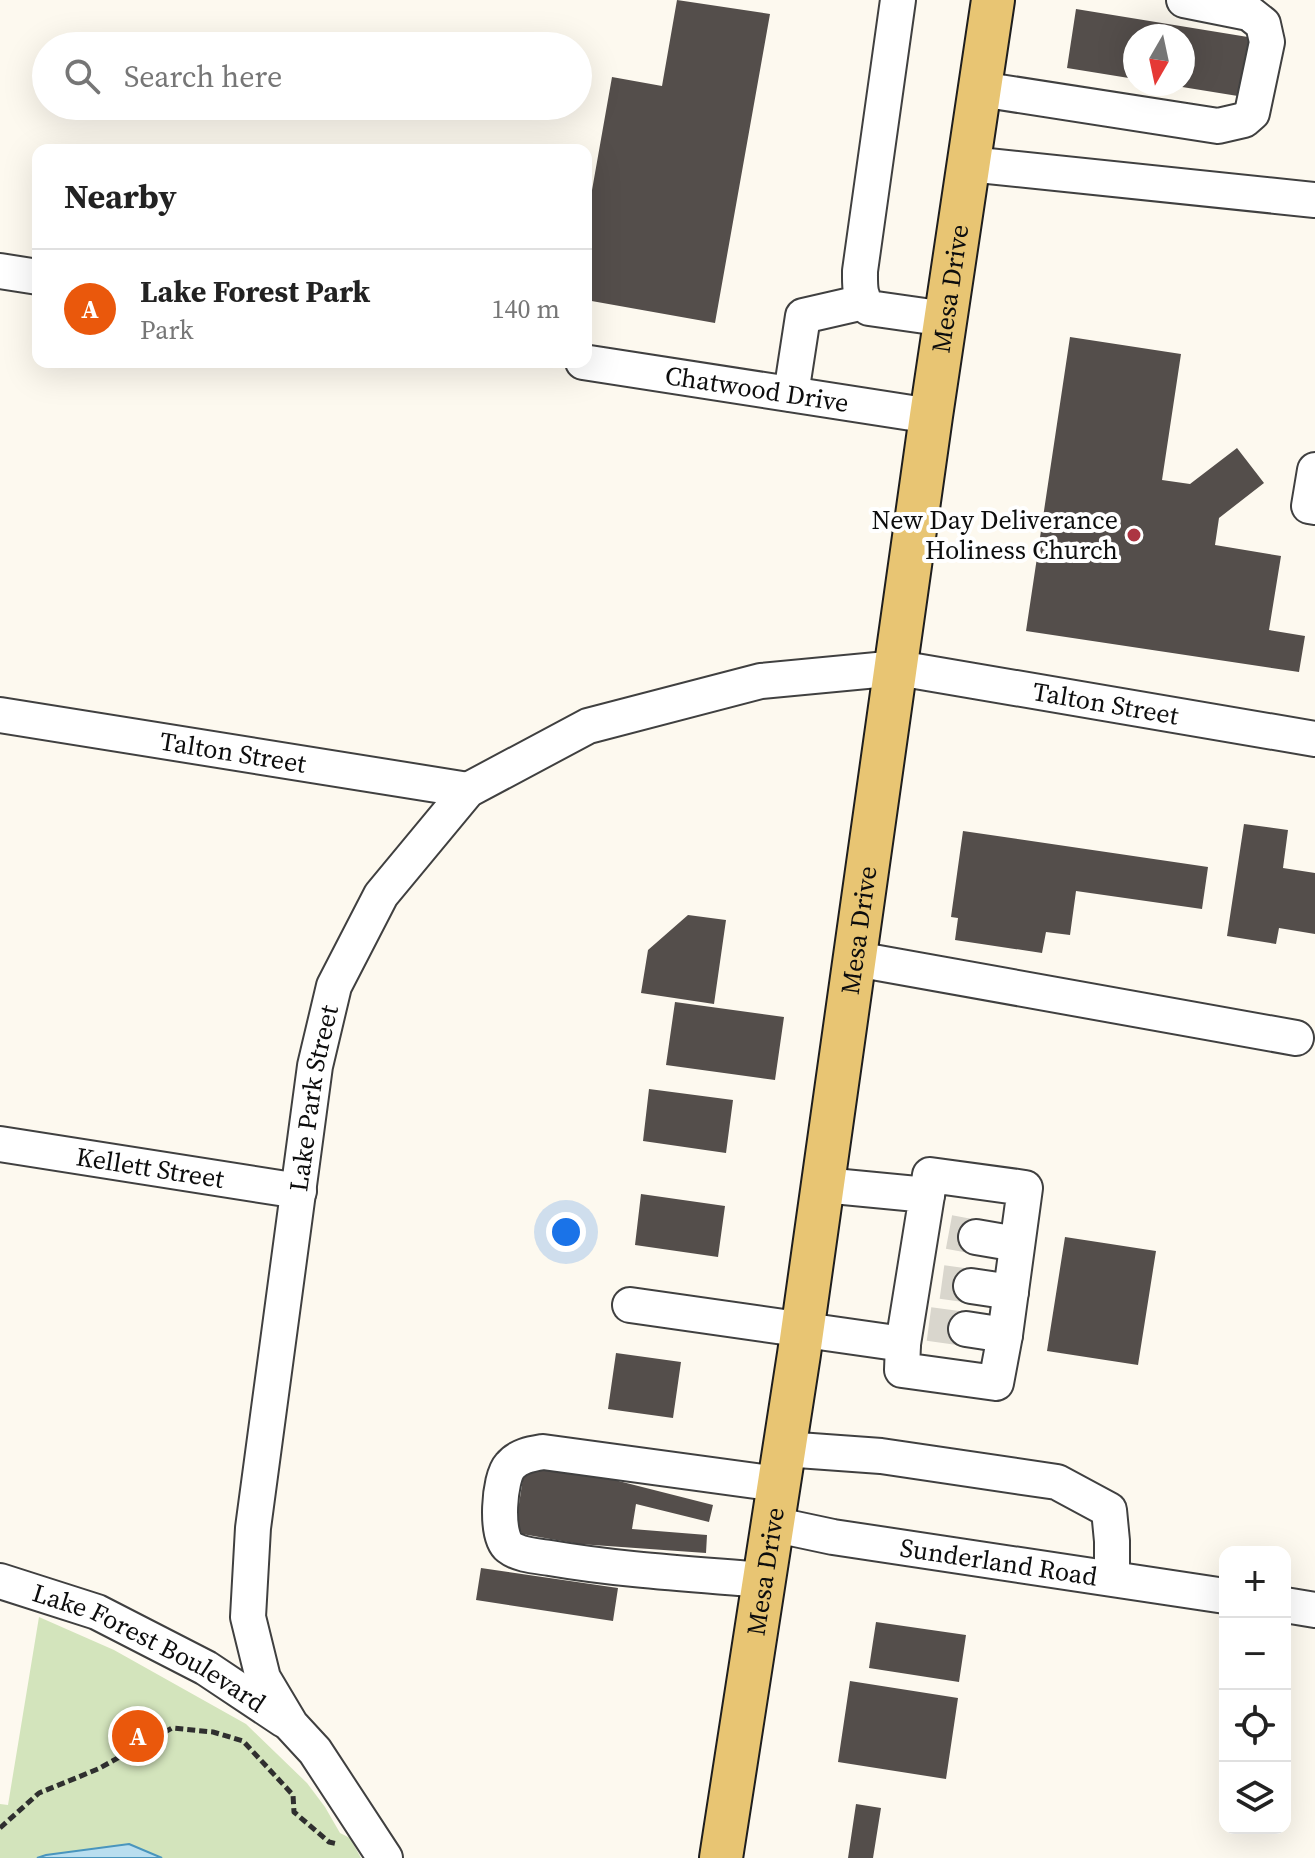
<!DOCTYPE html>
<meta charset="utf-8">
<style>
:root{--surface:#fff;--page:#f2f2f2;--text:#222;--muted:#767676;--line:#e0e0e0;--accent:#ea580c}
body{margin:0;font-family:"Source Serif 4",serif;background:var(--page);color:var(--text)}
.controls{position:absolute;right:24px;bottom:24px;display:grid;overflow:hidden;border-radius:16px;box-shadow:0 8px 32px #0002}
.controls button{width:72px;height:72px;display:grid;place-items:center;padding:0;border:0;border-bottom:2px solid var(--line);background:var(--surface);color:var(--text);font:40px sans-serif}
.compass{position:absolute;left:1123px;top:24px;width:72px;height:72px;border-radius:50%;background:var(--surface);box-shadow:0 8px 32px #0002;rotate:189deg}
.you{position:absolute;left:566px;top:1232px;width:28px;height:28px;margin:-20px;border:6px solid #fff;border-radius:50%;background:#1a73e8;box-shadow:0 0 0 12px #1a73e833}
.badge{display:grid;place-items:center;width:52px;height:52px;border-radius:50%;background:var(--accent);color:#fff;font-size:26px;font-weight:700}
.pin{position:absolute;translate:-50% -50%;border:4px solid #fff;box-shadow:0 2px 8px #0006}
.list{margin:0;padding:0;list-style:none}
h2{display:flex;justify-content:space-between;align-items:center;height:104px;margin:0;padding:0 32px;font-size:34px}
h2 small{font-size:26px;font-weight:400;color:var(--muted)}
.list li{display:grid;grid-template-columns:52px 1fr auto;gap:24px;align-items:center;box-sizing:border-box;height:120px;padding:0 32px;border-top:2px solid var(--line)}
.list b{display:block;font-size:30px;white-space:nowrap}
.list p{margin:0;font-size:26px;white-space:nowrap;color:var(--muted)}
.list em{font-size:26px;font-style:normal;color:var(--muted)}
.icon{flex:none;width:44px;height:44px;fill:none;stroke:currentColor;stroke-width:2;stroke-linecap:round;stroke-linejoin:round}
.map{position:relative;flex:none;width:1315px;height:1858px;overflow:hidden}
.search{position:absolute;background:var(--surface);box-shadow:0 8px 32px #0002;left:32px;top:32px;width:560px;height:88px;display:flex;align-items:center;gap:20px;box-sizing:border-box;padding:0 28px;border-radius:44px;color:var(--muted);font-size:30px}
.panel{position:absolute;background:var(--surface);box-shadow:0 8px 32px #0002;left:32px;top:144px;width:560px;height:224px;border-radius:16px}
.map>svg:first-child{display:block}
</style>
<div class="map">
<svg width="1315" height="1858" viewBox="0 0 1315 1858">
<rect width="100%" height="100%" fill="#fdf9ef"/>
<path fill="#d3e4bc" d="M39 1617 114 1650 246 1724 307 1783 325 1807 340 1833 350 1838 361 1858H0V1804L8 1805Z"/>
<path fill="#b9deef" stroke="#4995bd" stroke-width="2" d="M129 1844 162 1858H37L46 1855Z"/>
<path fill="#544e4b" d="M677 0 770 14 715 323 586 300V283L592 248 586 247V224L612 77 662 86Z
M1076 9 1254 38 1244 97 1176 86 1183 84V36H1135V79L1067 68Z
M1070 337 1181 354 1162 480 1190 484 1237 448 1264 483 1219 518 1215 545 1281 556 1269 630 1305 636 1299 672 1026 631Z
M1244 824 1288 830 1283 868 1315 873V934L1279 928 1276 944 1227 936Z
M963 831 1208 867 1202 909 1076 891 1070 935 1046 932 1042 953 955 940 958 918 951 917Z
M688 915 726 920 714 1004 641 993 648 950Z
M675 1002 784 1017 775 1080 666 1065Z
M649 1089 733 1100 726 1153 643 1141Z
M641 1194 725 1206 718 1257 635 1245Z
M1065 1237 1156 1251 1138 1365 1047 1351Z
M616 1353 681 1362 673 1418 608 1409Z
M531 1465 587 1473 713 1505 709 1522 636 1504 632 1529 707 1535 706 1553 579 1544 522 1534 516 1524 524 1471Z
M481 1568 618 1588 613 1621 476 1600Z
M876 1622 966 1635 959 1682 869 1668Z
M850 1681 958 1698 946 1779 838 1762Z
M856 1804 881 1808 873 1858H848Z"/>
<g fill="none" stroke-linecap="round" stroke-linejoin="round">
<path stroke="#d9d6cd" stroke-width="34" stroke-dasharray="34 17" stroke-linecap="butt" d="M949 1232 976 1237
M942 1282 971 1286
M929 1324 966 1329"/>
<defs>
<g id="minor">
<path d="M898 0 860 271C860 285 859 297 869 308L946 319"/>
<path d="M980 89 1218 126 1244 120 1252 113 1267 42 1263 24 1249 13 1184 0"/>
<path d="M969 164 1315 200"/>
<path d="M0 271 38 277"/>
<path id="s1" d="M583 362 931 416"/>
<path d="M791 394 803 316 864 302"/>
<path d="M1315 470 1309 506 1315 507"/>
<path id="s2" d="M0 715 468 790"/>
<path d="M856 959 1296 1038"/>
<path id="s3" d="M0 1144 299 1191"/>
<path d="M976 1237 1017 1244"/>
<path d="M971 1286 1011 1292"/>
<path d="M630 1305 903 1344 927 1195 823 1185"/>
<path d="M966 1329 1005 1335"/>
<path d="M903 1344 902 1370 996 1383 1005 1335 1025 1188 930 1175 927 1195"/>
<path d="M784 1449 881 1456 1057 1482 1109 1510 1112 1541V1578"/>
<path id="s4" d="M772 1524 833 1537 1225 1596"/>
<path d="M763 1580C692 1574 620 1570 550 1558 537 1556 519 1555 509 1547 495 1536 499 1478 510 1466 518 1456 531 1454 543 1452L778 1484"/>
<path id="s5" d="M0 1581 97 1612 206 1668 284 1720"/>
<path d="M1285 1605 1315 1610"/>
<path id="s6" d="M385 1858 315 1751 291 1725 263 1678 248 1617 253 1528 315 1066 334 986 381 895 468 790 588 726 761 681 898 668 1315 739"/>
</g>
<g id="major">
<path id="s7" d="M721 1858 799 1354 931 416 993 0"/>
</g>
</defs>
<use href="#minor" stroke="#404040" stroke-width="38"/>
<use href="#major" stroke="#1e1e1e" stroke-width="46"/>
<path stroke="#2f2f2f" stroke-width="5" stroke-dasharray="8 4" stroke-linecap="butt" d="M0 1828 39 1793 98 1769 172 1728 213 1732 243 1741 293 1795 294 1812 329 1842 338 1844"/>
<use href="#minor" stroke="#fff" stroke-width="34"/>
<use href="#major" stroke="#e8c573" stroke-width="42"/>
</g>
<circle fill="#ac3542" stroke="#fff" stroke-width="3" cx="1134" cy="535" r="8"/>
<g text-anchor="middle" stroke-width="8" stroke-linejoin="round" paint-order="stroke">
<g font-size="26" fill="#0d0d0d" stroke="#fff">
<text dy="9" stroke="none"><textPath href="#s7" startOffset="1586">Mesa Drive</textPath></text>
<text dy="9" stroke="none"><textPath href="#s1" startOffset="176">Chatwood Drive</textPath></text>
<text dy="9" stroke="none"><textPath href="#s6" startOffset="1820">Talton Street</textPath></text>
<text dy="9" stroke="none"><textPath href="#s2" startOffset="236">Talton Street</textPath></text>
<text dy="9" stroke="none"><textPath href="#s7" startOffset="938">Mesa Drive</textPath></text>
<text dy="9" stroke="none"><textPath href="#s6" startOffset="804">Lake Park Street</textPath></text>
<text dy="9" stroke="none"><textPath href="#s3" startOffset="152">Kellett Street</textPath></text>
<text dy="9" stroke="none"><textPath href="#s4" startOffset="230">Sunderland Road</textPath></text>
<text dy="9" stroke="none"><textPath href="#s7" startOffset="290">Mesa Drive</textPath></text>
<text dy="9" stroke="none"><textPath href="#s5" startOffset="164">Lake Forest Boulevard</textPath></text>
</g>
<g font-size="26" fill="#0d0d0d" stroke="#fff" text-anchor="end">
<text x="1118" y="529">New Day Deliverance<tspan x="1118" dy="30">Holiness Church</tspan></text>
</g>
</g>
</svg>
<div class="controls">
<button>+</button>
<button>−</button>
<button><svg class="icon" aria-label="locate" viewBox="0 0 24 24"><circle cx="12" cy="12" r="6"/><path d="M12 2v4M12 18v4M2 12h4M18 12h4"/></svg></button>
<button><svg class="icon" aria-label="layers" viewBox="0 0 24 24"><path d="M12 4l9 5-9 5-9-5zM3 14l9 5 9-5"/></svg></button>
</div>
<svg class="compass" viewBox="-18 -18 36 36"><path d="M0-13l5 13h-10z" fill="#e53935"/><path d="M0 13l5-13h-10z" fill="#767676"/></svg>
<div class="you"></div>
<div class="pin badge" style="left:138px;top:1736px">A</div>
<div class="search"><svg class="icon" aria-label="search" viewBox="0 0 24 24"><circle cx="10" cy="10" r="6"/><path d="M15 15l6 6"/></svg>Search here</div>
<section class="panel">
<h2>Nearby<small></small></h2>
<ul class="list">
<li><span class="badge">A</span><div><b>Lake Forest Park</b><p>Park</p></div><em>140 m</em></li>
</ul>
</section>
</div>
